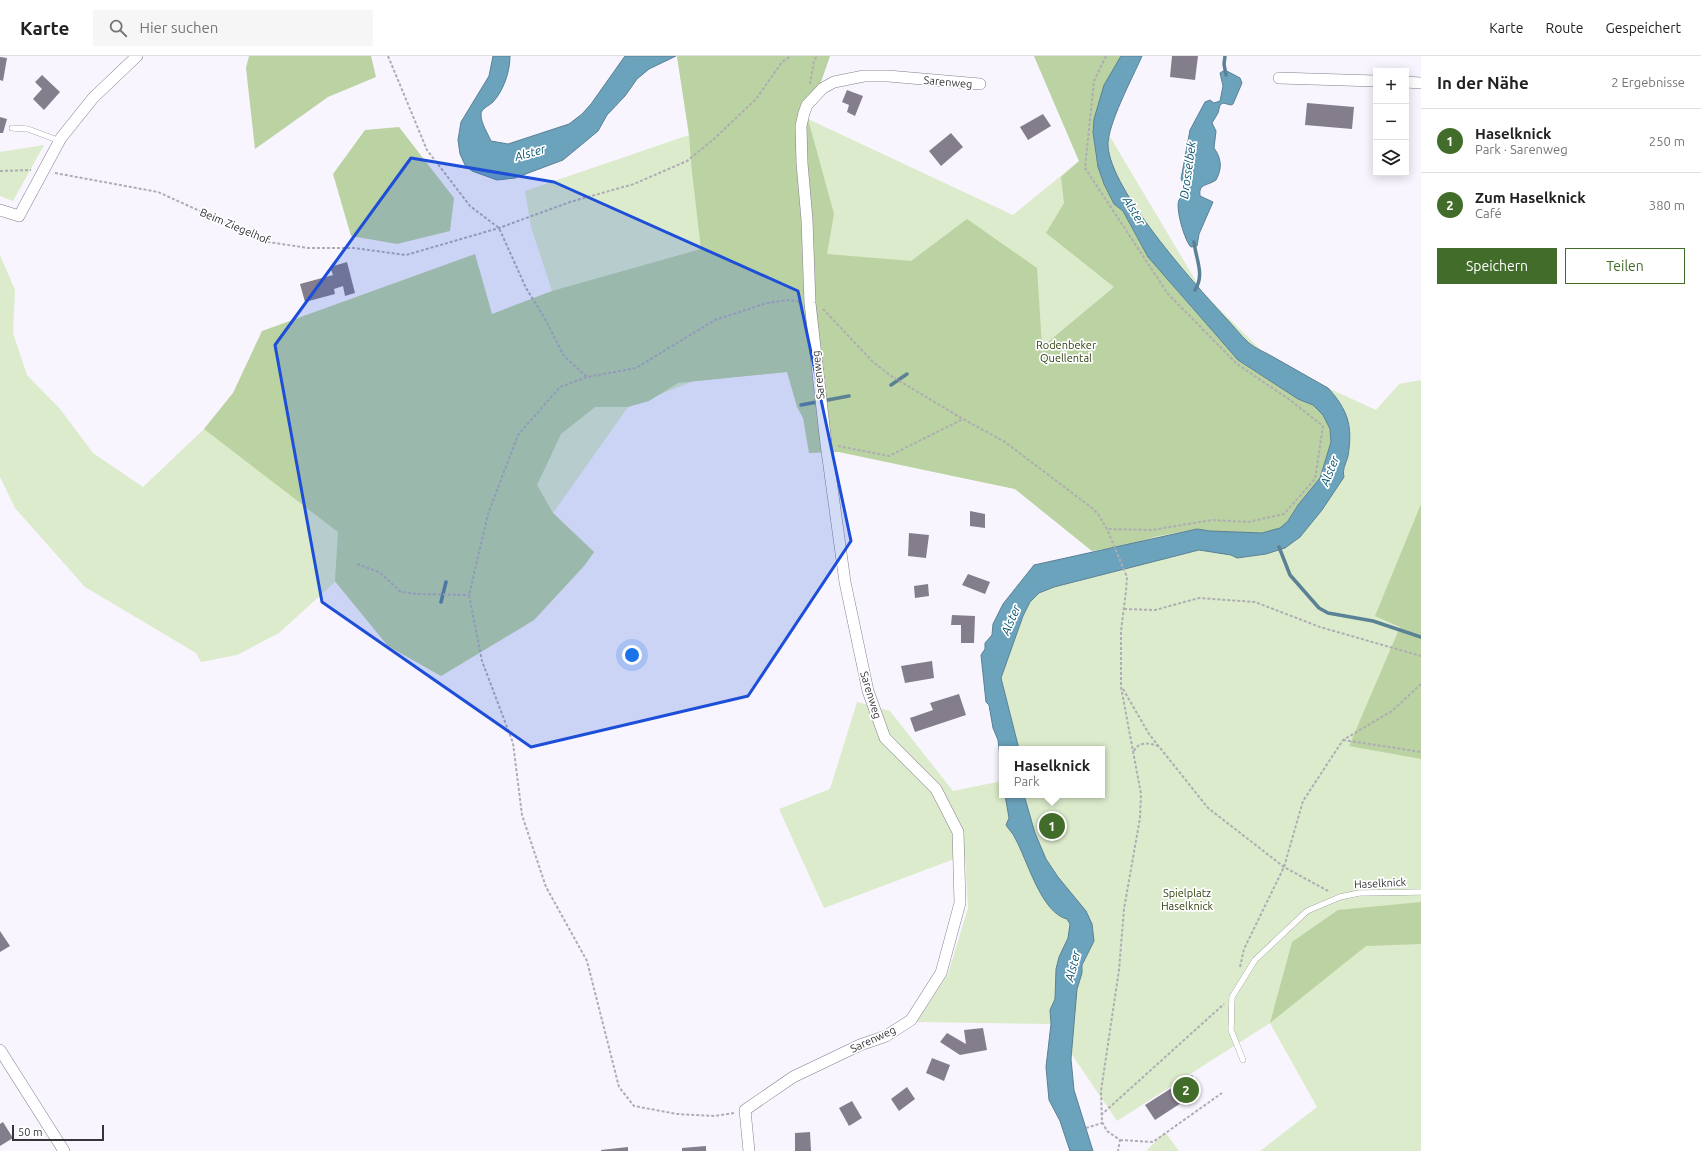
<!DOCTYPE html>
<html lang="de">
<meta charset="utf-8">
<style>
:root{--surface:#fff;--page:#f6f6f6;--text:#222;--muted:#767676;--line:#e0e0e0;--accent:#426c29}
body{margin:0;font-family:Ubuntu,sans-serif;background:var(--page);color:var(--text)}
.controls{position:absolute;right:12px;top:12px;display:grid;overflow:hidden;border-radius:0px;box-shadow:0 2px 10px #0003}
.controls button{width:36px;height:36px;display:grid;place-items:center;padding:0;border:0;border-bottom:1px solid var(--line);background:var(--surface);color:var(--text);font:20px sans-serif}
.scale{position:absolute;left:12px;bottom:10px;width:92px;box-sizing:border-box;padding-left:4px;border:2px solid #363439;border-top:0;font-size:11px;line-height:14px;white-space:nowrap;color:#363439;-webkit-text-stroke:3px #fff;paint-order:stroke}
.you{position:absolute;left:632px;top:599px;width:14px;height:14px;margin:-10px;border:3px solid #fff;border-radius:50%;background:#1a73e8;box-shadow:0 0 0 6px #1a73e833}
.badge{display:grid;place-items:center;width:26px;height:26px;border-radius:50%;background:var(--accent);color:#fff;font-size:13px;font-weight:700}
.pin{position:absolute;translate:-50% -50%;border:2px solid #fff;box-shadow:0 1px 4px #0006}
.popup{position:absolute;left:999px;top:690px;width:106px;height:52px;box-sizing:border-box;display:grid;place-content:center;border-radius:0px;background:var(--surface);filter:drop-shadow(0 1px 3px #0005);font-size:13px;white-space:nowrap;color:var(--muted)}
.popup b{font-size:15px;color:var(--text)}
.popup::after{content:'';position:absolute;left:50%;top:100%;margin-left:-8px;border:8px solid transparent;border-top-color:var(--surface)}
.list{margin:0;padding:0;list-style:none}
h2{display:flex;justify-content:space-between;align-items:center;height:52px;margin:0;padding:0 16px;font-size:17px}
h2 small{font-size:13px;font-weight:400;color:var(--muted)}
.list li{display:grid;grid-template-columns:26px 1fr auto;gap:12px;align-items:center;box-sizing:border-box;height:64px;padding:0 16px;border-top:1px solid var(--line)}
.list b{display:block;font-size:15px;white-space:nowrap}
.list p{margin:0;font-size:13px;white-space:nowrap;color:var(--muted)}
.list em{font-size:13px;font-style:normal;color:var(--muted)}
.actions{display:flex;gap:8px;padding:12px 16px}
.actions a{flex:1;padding:9px 0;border:1px solid var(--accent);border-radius:0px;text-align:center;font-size:14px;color:var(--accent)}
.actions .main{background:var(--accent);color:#fff}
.icon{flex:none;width:22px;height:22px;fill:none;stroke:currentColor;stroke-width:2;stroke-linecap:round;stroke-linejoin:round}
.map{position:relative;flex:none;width:1421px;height:1095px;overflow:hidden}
header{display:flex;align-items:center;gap:24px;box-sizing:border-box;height:56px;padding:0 20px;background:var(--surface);border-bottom:1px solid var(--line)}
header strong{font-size:19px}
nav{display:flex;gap:22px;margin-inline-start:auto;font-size:14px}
.search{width:280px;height:36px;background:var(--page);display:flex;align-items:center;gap:10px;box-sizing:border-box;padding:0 14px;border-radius:0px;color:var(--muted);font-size:15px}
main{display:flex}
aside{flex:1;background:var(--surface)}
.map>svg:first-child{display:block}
</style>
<header>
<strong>Karte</strong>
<div class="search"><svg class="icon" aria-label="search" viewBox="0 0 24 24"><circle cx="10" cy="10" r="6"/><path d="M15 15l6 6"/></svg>Hier suchen</div>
<nav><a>Karte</a><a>Route</a><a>Gespeichert</a></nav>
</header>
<main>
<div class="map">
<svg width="1421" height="1095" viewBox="0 0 1421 1095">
<rect width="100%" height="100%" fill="#f8f5fe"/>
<path fill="#dcebcb" d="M677 0H830L808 63 1013 159 1079 105 1034 0H1128L1109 79 1203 237 1261 294 1328 332 1376 354 1399 328 1421 324V1095H1260L1317 1051 1270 967 1117 1065 1051 968 917 966 948 918 968 852 965 799 824 852 779 753 830 733 857 646 890 655 953 735 1002 725V739H1102V693H1019L1001 622 1023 560 1030 546 1039 537 1054 531 1165 501 1092 495 1015 433 839 396 787 316 694 325 628 351 553 457 594 496 584 510 534 564 441 620 388 590 335 526 279 577 237 599 201 606 196 597 85 531 15 452 0 421V199L15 234 13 277 27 319 60 353 93 397 143 431 204 373 233 337 492 259 552 235 531 171 525 135 689 79Z
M44 89 13 145 0 140V96Z
M1165 1076 1179 1095H1146Z"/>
<path fill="#bbd2a2" d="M249 0H371L376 21 328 41 255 93 246 12Z
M677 0H830L808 63 834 158 827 198 911 205 967 163 1037 212 1042 291 1114 231 1046 177 1064 147 1061 121 1079 105 1034 0H1121L1104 29 1093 76 1098 111 1109 137 1114 148 1123 155 1148 201 1198 259 1238 304 1298 343 1313 349 1323 359 1330 373 1331 386 1320 422 1298 449 1288 465 1280 473 1262 477 1210 475 1197 473 1158 480 1127 489 1092 495 1015 433 839 396 809 397 803 362 797 351 787 316 678 327 649 345 628 351H595L561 378 537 429 553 457 594 496 584 510 534 564 441 620 388 590 335 525 338 476 204 373 233 337 262 275 475 198 492 258 552 235 701 193 692 116 689 79Z
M399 71 454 142 450 175 397 188 351 180 333 118 365 74Z
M1421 448V703L1349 690 1400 571 1375 560Z
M1421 846V888L1366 890 1270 967 1292 886 1338 854Z"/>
<path fill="#6ba2bc" stroke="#5b8195" d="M493 0H510C510 15 504 34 493 46 489 50 480 53 481 59 481 67 488 78 491 85L508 88 569 68 582 58 591 48 625 0H676L649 13 637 23 625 40 607 59 598 75 563 104 515 122 497 124 472 115 465 109 460 98 458 84 461 66 489 20Z
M1121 0H1142C1133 21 1107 69 1108 90 1111 135 1193 226 1224 260 1233 269 1240 279 1249 287 1256 293 1267 297 1275 302 1293 312 1310 322 1328 332 1348 354 1353 370 1348 400 1346 408 1342 413 1344 421L1322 454 1300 481 1285 492 1266 498 1237 502 1231 499 1199 494 1054 531 1039 537 1030 546 1023 560 1001 622 1019 693H1002V718L998 684 993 672 989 649 986 646 981 599 985 593V587L992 579 993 568 1003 548 1034 509 1197 473 1210 475 1262 477 1280 472 1288 465 1298 449 1320 422 1331 386 1330 373 1323 359 1313 349 1298 343 1238 304 1148 201 1123 155 1114 148 1104 128 1098 111 1093 76 1094 63 1104 29Z
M1225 14 1240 22 1242 27 1233 48 1231 49 1223 47 1220 49 1218 57 1212 67 1216 75 1214 92C1222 103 1222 113 1216 124 1208 130 1198 127 1200 140L1213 146 1199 178 1197 190 1191 191C1185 186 1175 152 1179 144 1181 140 1185 138 1188 135L1181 123 1190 74 1205 46 1210 44 1214 47 1220 45 1223 30 1220 17Z
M1005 739H1024L1035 777 1046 803 1058 821 1086 855 1092 868 1094 885 1082 909V917L1077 933 1071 1003 1074 1034 1093 1095H1070L1060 1065 1049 1044 1046 1011 1051 968 1050 954 1055 943 1056 913 1059 901 1068 882 1070 868 1067 863C1041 857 1027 803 1015 782 1013 777 1009 774 1006 769L1009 762Z"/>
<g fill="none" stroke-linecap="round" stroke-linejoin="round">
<path stroke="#5b8195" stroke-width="3.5" d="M1225 0 1224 8 1226 19
M1194 186C1196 204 1205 218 1195 234
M891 329 907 318
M801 349 849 340
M1279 491 1290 519 1319 552 1328 557 1373 565 1421 581
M441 546 446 526"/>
</g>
<path fill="#847e8c" d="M1172 0H1198L1195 24 1170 21Z
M0 1 7 2 3 25 0 24Z
M42 19 60 36 44 54 33 43 42 33 35 26Z
M847 34 863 40 855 60 847 56 849 49 842 46Z
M1307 47 1354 51 1352 73 1305 69Z
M1043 58 1051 70 1028 84 1020 71Z
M0 61 7 63 3 77H0Z
M951 77 963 91 941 110 929 95Z
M347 206 355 237 345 240 343 230 334 233 335 238 305 246 300 228 333 219 330 211Z
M970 455 985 458V472L970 470Z
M909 477 929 479 926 502 908 500Z
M968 518 990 526 985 538 962 529Z
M928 528 929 540 915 542 914 530Z
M952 559 975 560 974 587H961V569H951Z
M932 605 934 622 905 627 901 610Z
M959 638 966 659 915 676 910 662 933 654 930 647Z
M0 875 10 890 0 896Z
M983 972 987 994 960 999 940 986 947 977 966 988 964 974Z
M932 1002 950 1009 944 1025 926 1017Z
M1192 1019 1201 1034 1155 1064 1145 1049Z
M907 1031 915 1043 899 1055 891 1043Z
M852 1045 862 1062 849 1070 839 1052Z
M3 1066 13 1082 0 1090V1068Z
M810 1076 811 1095H795V1077Z
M706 1090V1095H682V1092Z
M628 1091V1095H601V1094Z"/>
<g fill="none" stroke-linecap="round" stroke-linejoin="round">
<defs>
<path id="service" d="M12 72 28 73 60 85
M1243 1004 1231 974 1232 941 1255 904 1307 855 1340 841 1359 837 1421 836"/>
<path id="minor" d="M1279 22 1376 25
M1406 26 1421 27
M0 154 19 160 61 82 93 42 137 0
M0 994 64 1095
M749 1095 745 1054 793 1021 860 989 886 980 911 964 941 917 960 847 958 776 936 733 885 682 868 635 845 526 826 388 810 247 807 164 802 107 801 70 804 57 807 49 823 32 834 26 864 20H888L980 28"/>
</defs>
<use href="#service" stroke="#847f8d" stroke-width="6"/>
<use href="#minor" stroke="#847f8d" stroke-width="12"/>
<path stroke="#afadb4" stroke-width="2" stroke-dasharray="3 2" stroke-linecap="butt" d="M388 0 427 94 470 150 499 172 526 232 544 261 564 300 587 321
M1106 0 1094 25 1085 112 1168 238 1237 308 1290 344 1323 370 1315 423 1284 458 1248 466 1212 464 1152 474 1107 473
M810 28 814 5 817 0
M0 115 31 114
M55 117 158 136 268 186 308 192H354L406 199 499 172 570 146 634 128 687 105 714 83 756 43 782 6 791 0
M823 253 873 306 891 320 963 363 1005 386 1092 452 1098 458 1107 473 1127 521 1126 535 1121 575V631L1141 738 1140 762 1124 853 1119 914 1101 1035 1102 1066 1107 1075 1120 1084 1118 1095
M838 390 889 400 963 363
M357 508 379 516 401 536 419 538 469 539
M1124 553 1155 554 1199 542 1255 546 1320 571 1421 600
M1123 633 1149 678 1208 752 1284 811 1330 836
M1343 684 1421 696
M1134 695C1139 685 1149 687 1158 690
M1240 911 1244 893 1284 811 1303 745 1343 684 1392 655 1421 628
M734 1057 715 1060 677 1058 634 1050 619 1031 587 905 546 831 522 759 513 687 482 605 469 539 488 458 518 379 560 331 587 321 636 312 715 264 767 247 789 244 800 246
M1101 1059 1224 948
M1086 1072 1102 1067
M1120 1084 1153 1086 1222 1037"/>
<use href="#service" stroke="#fff" stroke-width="5.5"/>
<use href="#minor" stroke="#fff" stroke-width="11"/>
</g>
<path fill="#1d4ed8" fill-opacity="0.2" stroke="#1d4ed8" stroke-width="3" stroke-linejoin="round" d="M411 102 554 126 798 235 851 485 748 640 531 691 322 546 275 289Z"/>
<g text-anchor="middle" stroke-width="3.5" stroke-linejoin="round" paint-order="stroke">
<g font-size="11" fill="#363439" stroke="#fff">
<text transform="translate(948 26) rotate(5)" y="4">Sarenweg</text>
<text transform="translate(235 170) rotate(23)" y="4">Beim Ziegelhof</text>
<text transform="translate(818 319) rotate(-96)" y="4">Sarenweg</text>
<text transform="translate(871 639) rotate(73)" y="4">Sarenweg</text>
<text transform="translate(1380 827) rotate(-3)" y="4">Haselknick</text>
<text transform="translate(873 983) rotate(-25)" y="4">Sarenweg</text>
</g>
<g font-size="11" fill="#2d410d" stroke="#fff">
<text x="1066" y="293">Rodenbeker<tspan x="1066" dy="13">Quellental</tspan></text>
<text x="1187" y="841">Spielplatz<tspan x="1187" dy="13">Haselknick</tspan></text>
</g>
<g font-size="12" font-style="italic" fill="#03526c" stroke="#fff">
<text transform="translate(530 97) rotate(-16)" y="4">Alster</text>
<text transform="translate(1188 114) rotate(-82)" y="4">Drosselbek</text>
<text transform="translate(1134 155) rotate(59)" y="4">Alster</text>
<text transform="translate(1330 415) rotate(-68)" y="4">Alster</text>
<text transform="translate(1011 564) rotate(-67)" y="4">Alster</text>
<text transform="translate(1073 910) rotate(-76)" y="4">Alster</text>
</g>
</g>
</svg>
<div class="controls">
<button>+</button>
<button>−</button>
<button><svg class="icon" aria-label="layers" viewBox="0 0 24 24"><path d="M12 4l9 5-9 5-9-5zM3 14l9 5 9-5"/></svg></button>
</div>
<div class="scale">50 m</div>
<div class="you"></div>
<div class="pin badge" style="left:1052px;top:770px">1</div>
<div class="popup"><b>Haselknick</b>Park</div>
<div class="pin badge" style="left:1186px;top:1034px">2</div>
</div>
<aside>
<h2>In der Nähe<small>2 Ergebnisse</small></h2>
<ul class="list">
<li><span class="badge">1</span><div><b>Haselknick</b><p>Park · Sarenweg</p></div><em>250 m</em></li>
<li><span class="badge">2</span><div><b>Zum Haselknick</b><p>Café</p></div><em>380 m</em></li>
</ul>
<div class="actions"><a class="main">Speichern</a><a>Teilen</a></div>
</aside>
</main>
